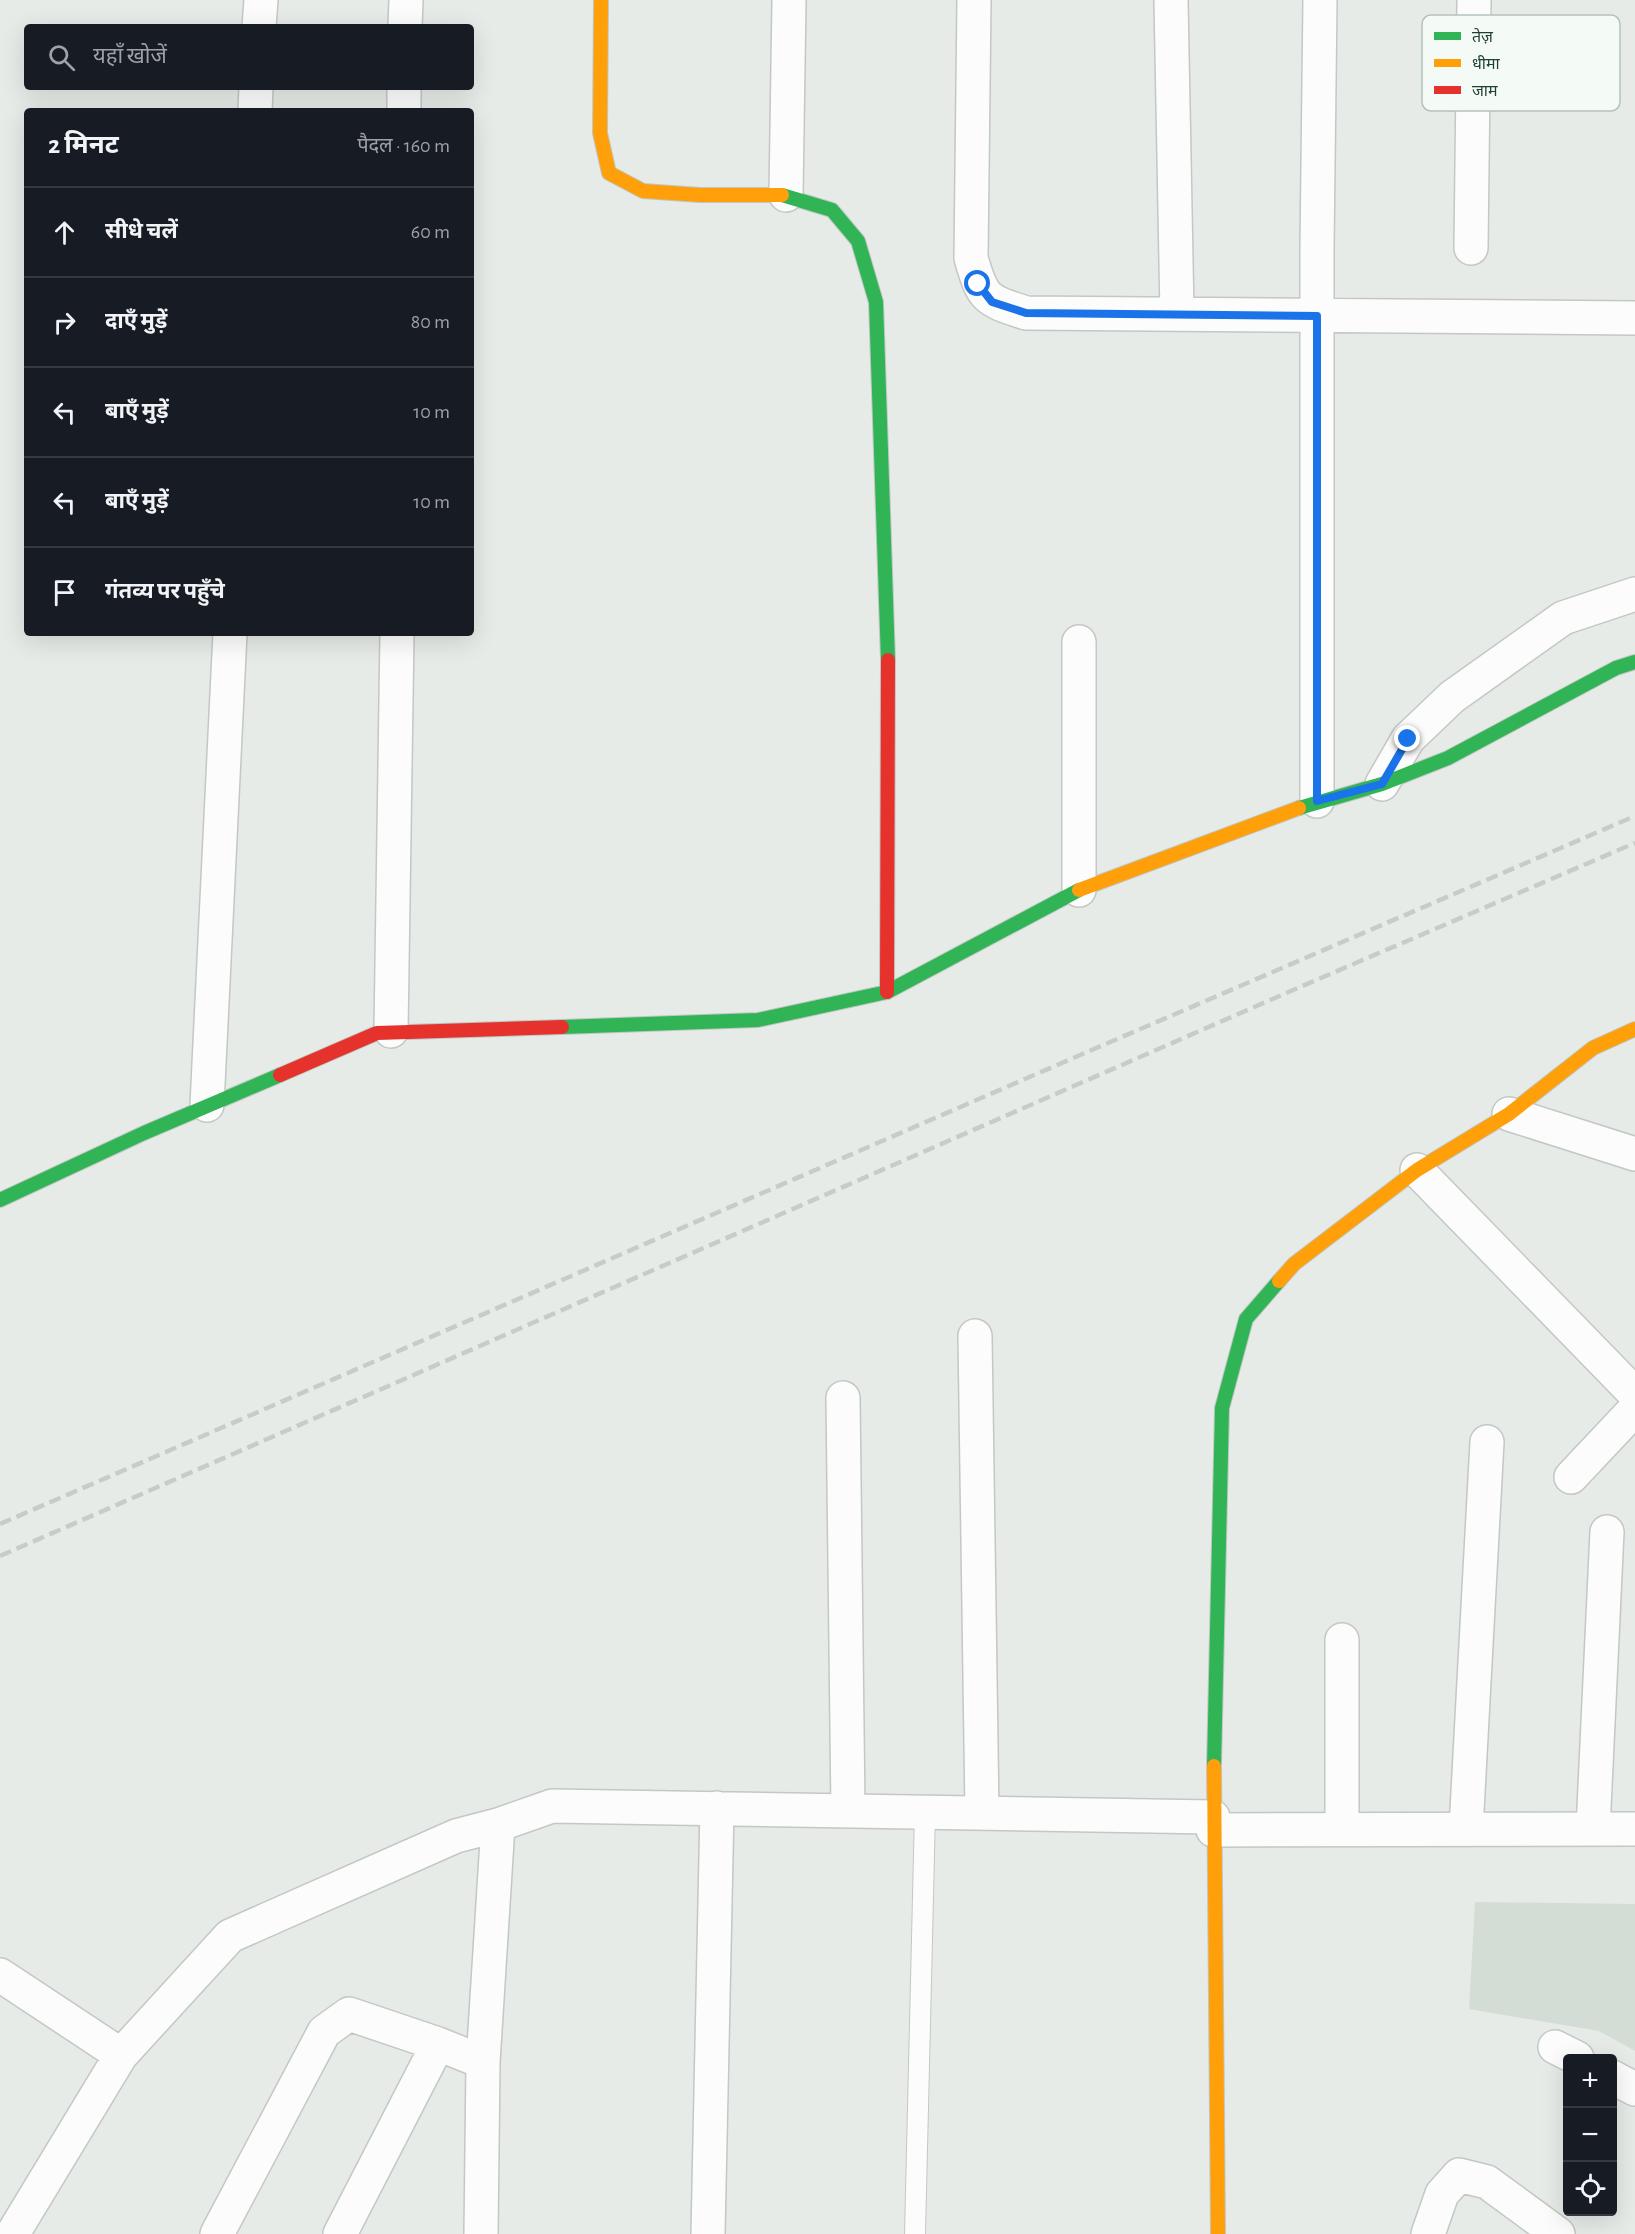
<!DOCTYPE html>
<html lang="hi">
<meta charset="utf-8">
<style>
:root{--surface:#171b24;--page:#20242c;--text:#f1f3f6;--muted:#9ea1a6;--line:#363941}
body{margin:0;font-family:"Alegreya Sans","Noto Sans Devanagari",sans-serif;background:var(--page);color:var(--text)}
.controls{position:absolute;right:18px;bottom:18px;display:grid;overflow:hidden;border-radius:6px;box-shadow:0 6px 24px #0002}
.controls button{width:54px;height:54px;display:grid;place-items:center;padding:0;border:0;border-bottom:2px solid var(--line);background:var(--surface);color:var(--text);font:30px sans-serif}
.stop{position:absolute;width:18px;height:18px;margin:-14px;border:4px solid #1a73e8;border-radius:50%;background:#fff}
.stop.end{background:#1a73e8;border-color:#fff;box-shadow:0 2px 6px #0008}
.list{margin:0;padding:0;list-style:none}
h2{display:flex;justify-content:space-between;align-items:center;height:78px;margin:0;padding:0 24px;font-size:26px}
h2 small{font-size:20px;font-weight:400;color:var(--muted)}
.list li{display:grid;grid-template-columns:39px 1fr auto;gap:18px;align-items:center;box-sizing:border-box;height:90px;padding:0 24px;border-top:2px solid var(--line)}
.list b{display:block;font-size:22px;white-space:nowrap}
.list em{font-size:20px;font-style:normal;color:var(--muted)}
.icon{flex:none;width:33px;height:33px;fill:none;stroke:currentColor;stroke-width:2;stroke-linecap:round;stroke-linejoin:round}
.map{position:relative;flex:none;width:1635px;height:2234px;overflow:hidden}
.search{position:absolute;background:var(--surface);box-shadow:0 6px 24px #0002;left:24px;top:24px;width:450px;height:66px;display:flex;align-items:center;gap:15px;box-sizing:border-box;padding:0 21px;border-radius:6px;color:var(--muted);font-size:22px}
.panel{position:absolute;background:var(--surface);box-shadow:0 6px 24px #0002;left:24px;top:108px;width:450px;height:528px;border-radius:6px}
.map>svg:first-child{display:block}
</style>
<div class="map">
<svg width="1635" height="2234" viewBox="0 0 1635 2234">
<rect width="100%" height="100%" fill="#e6ebe7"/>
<path fill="#d3ddd6" d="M1475 1902 1635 1904V2051L1599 2031 1469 2009Z"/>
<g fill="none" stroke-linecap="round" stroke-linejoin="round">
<defs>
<path id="lane" d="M915 2234 925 1812"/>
<path id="street" d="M974 0 971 258C983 300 986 300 1026 313L1635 318
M1171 0 1177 314
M259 27 261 0
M405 27 406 0
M255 111 256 87
M404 111V87
M786 195 789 0
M1471 248 1474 0
M1382 784 1408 739 1452 697 1563 618 1635 594
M1317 801V248L1320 0
M1079 890V642
M391 1031 397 633
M207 1105 230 633
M1509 1114 1635 1154
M1417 1170 1635 1394
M975 1336 982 1813
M843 1398 848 1810
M1571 1477 1635 1409
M1342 1829V1640
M1466 1829 1487 1442
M1593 1829 1607 1532
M1213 1830 1635 1829
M0 1975 121 2055
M1555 2047 1577 2058
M1612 2077 1635 2089
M15 2230 121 2055 230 1936 456 1836 498 1825
M217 2234 324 2032 349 2014 438 2044 483 2062
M340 2234 438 2044
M481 2234 483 2062 498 1825 552 1806 1213 1817
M708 2234 717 1808
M1428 2234 1442 2194 1459 2175 1487 2182 1558 2234"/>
<path id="fast" d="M782 195 832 210 858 241 876 302 888 660
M1299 808 1382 784 1448 758 1616 668 1635 662
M562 1027 758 1020 887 992 1079 890
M0 1200 144 1133 280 1075
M1214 1766 1222 1408 1246 1319 1279 1281"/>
<path id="slow" d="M601 0 600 133 609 173 643 191 700 195H782
M1079 890 1299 808
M1279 1281 1294 1264 1417 1170 1509 1114 1593 1048 1635 1029
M1214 1766 1218 2234"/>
<path id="jam" d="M887 992 888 660
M280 1075 377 1033 562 1027"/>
</defs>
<use href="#lane" stroke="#c3c8c4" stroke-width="22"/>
<use href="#street" stroke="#c3c8c4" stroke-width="36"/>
<use href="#fast" stroke="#bfc7c3" stroke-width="16"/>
<use href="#slow" stroke="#bfc7c3" stroke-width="16"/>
<use href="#jam" stroke="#bfc7c3" stroke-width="16"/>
<use href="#lane" stroke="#fbfcfb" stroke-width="20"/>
<use href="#street" stroke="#fbfcfb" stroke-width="33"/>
<use href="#fast" stroke="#30b455" stroke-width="14"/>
<use href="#slow" stroke="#ff9f0a" stroke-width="14"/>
<use href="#jam" stroke="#e5322d" stroke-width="14"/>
<path stroke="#c7ccc9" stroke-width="4.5" stroke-dasharray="12 6" stroke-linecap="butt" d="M0 1524 1094 1049 1635 816
M0 1556 1300 987 1635 843"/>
</g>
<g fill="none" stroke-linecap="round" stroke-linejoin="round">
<path stroke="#1a73e8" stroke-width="8" d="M978 284 992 302 1026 313 1317 316V801L1382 784 1408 739"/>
</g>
<rect x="1422" y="15" width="198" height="96" rx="9" fill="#f4faf5" stroke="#b5c2ba" stroke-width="1.5"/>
<rect x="1434" y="32" width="27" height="8" fill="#30b455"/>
<rect x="1434" y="59" width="27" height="8" fill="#ff9f0a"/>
<rect x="1434" y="86" width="27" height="8" fill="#e5322d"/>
<g font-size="16" fill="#214131">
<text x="1472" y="42">तेज़</text>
<text x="1472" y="69">धीमा</text>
<text x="1472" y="96">जाम</text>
</g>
</svg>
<div class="controls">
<button>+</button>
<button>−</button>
<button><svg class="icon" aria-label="locate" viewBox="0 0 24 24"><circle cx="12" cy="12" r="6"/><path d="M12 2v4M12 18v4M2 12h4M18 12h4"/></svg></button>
</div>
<div class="stop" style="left:978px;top:284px"></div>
<div class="stop end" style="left:1408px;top:739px"></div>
<div class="search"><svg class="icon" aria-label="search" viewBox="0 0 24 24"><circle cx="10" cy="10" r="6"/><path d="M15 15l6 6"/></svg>यहाँ खोजें</div>
<section class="panel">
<h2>2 मिनट<small>पैदल · 160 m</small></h2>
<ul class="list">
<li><svg class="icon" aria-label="ahead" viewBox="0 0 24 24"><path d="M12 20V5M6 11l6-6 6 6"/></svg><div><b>सीधे चलें</b></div><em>60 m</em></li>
<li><svg class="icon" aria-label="right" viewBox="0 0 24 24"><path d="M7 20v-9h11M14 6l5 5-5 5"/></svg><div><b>दाएँ मुड़ें</b></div><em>80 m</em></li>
<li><svg class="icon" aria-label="left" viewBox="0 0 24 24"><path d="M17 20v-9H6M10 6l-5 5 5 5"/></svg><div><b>बाएँ मुड़ें</b></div><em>10 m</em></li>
<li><svg class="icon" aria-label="left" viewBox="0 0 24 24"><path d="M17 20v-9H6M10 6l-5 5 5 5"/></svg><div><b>बाएँ मुड़ें</b></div><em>10 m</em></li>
<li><svg class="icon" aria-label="arrive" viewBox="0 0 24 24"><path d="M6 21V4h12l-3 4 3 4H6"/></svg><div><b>गंतव्य पर पहुँचे</b></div></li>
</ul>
</section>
</div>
